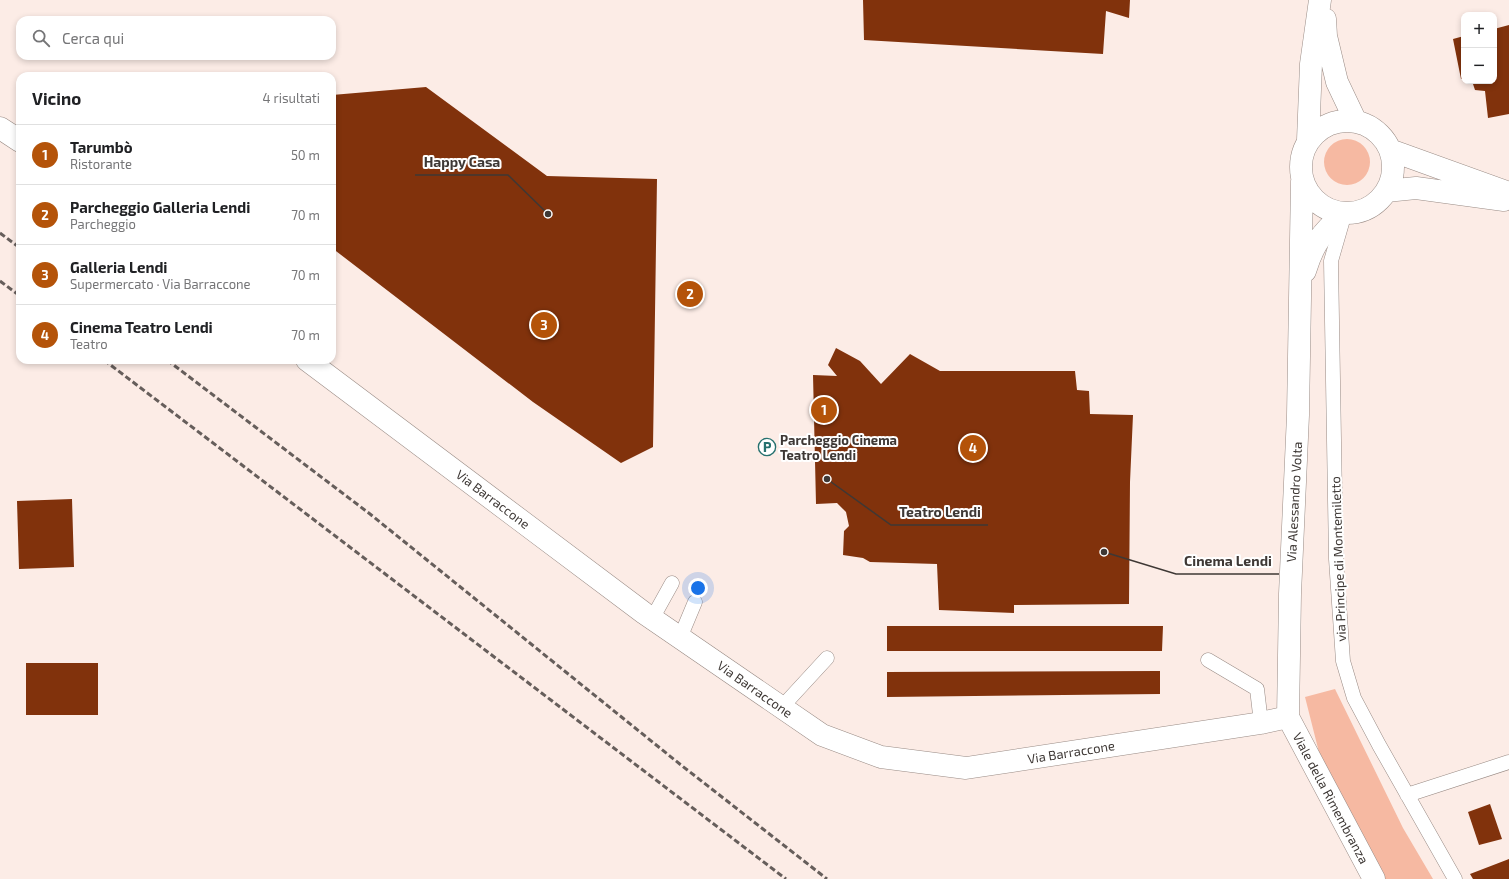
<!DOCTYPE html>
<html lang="it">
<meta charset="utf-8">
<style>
:root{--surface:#fff;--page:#f6f6f6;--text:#202124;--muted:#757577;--line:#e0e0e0;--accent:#b45309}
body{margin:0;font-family:"Exo 2",sans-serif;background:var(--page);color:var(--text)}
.controls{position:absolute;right:12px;top:12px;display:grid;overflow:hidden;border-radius:8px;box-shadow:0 2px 6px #0003}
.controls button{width:36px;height:36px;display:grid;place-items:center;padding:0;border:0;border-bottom:1px solid var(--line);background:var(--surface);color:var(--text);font:20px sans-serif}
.you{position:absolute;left:698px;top:588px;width:14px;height:14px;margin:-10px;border:3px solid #fff;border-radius:50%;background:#1a73e8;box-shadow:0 0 0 6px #1a73e833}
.badge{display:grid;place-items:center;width:26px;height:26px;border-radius:50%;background:var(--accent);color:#fff;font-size:13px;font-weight:700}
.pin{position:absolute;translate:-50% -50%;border:2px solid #fff;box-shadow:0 1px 4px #0006}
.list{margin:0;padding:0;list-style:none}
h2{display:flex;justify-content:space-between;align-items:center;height:52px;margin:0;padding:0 16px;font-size:17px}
h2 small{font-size:13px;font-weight:400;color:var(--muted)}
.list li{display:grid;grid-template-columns:26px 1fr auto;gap:12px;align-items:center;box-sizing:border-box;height:60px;padding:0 16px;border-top:1px solid var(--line)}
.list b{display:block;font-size:15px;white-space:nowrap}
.list p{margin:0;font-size:13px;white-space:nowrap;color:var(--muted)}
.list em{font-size:13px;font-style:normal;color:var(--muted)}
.icon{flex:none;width:22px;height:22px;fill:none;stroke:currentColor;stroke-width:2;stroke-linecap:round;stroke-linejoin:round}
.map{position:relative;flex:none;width:1509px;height:879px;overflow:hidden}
.search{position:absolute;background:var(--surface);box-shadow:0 2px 6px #0003;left:16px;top:16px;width:320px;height:44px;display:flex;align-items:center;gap:10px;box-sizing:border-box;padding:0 14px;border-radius:12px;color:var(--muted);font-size:15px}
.panel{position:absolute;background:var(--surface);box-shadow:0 2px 6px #0003;left:16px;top:72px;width:320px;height:292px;border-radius:12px}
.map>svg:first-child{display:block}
</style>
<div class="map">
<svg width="1509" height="879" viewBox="0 0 1509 879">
<rect width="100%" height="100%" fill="#fcece6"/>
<path fill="#f6b9a2" d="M1324 162a23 23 0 1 1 46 0a23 23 0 1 1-46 0Z
M1335 689 1403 828 1433 879H1381L1325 776 1305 697Z"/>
<path fill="#81320c" d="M863 0H1130L1129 18 1106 11 1103 54 864 40Z
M1509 25V114L1488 118 1485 91 1475 90 1472 81H1494V29Z
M1464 36V79H1461L1453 39Z
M426 87 547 176 657 179 653 447 621 463 533 402 332 248V95Z
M836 348 860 361 881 384 910 354 940 371H1075L1077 390 1089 391 1090 414 1133 415 1130 482 1129 604 1014 605V613L939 610 937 564 870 562 863 558 843 555 844 531 849 526 846 512 837 503 816 504 813 375 837 376 828 365Z
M72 499 74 567 19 569 17 501Z
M887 626H1163L1162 651H887Z
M26 663H98V715H26Z
M1160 671V694L887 697V672Z
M1490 804 1502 839 1479 845 1468 812Z
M1509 859V879H1473L1470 874Z"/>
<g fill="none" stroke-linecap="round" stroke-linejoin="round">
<defs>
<path id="lane" d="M1344 216 1331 261 1336 559 1343 661 1354 698 1379 745 1455 879
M652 619 672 583
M680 638 695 602
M1208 660 1257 689 1261 723
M781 708 827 658
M1407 795 1509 762"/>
<path id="secondary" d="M1325 19 1326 36 1337 82 1356 122
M1301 167a46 46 0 1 1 92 0a46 46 0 1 1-92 0Z
M0 128 20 141
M1308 140 1311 64 1320 0
M1390 150 1509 193
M1302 182 1298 415 1290 594 1288 717 1374 879
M1386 191 1416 188 1504 200
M1305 271C1314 242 1322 233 1344 213
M307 360 644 613 822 735 881 757 966 768 1261 723 1288 717"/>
</defs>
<use href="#lane" stroke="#998b85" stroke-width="15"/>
<use href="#secondary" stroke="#998b85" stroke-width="23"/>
<use href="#lane" stroke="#fff" stroke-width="14"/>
<use href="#secondary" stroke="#fff" stroke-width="22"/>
<path stroke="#665e5b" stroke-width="3" stroke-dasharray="6 3" stroke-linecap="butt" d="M0 233 20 248
M0 281 20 296
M104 360 786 879
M167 360 370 514 681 765 827 879"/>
</g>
<defs>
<symbol id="parking-ring" viewBox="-11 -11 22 22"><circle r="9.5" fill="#fff" stroke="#26716f" stroke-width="1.5"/><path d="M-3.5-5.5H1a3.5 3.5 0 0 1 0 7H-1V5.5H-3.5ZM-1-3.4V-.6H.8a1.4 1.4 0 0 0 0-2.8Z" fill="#26716f"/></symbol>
</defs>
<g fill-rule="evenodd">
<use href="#parking-ring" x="757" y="437" width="20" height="20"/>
</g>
<g text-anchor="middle" stroke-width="4" stroke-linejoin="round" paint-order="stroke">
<g font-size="13" font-weight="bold" fill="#3e3835" stroke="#fff" text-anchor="start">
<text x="780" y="445">Parcheggio Cinema<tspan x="780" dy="15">Teatro Lendi</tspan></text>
</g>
<g font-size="13" fill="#3e3835" stroke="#fff">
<text transform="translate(493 499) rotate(37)" y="5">Via Barraccone</text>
<text transform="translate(1294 502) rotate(-87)" y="5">Via Alessandro Volta</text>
<text transform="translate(1338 559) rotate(-92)" y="5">via Principe di Montemiletto</text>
<text transform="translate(755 689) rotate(35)" y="5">Via Barraccone</text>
<text transform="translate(1071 752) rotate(-9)" y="5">Via Barraccone</text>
<text transform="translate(1331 798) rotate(62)" y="5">Viale della Rimembranza</text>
</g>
</g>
<path fill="none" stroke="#3e3835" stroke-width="1.5" d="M548 214L508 175H415M827 479L891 525H988M1104 552L1176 574H1279"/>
<g fill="#3e3835" stroke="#fff" stroke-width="1.5">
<circle cx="548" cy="214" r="4"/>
<circle cx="827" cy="479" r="4"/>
<circle cx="1104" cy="552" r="4"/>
</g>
<g font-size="14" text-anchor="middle" font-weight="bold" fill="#3e3835" stroke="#fff" stroke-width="4" stroke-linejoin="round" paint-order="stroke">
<text x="462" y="167">Happy Casa</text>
<text x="940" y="517">Teatro Lendi</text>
<text x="1228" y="566">Cinema Lendi</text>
</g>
</svg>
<div class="controls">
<button>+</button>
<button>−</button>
</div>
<div class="you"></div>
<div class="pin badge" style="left:824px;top:410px">1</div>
<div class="pin badge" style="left:690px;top:294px">2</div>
<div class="pin badge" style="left:544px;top:325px">3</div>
<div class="pin badge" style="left:973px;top:448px">4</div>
<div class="search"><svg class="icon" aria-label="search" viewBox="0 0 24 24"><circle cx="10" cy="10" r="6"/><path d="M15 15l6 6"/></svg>Cerca qui</div>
<section class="panel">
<h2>Vicino<small>4 risultati</small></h2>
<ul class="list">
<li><span class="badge">1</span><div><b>Tarumbò</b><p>Ristorante</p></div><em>50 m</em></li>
<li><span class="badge">2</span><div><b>Parcheggio Galleria Lendi</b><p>Parcheggio</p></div><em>70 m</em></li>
<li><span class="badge">3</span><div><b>Galleria Lendi</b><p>Supermercato · Via Barraccone</p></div><em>70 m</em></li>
<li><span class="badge">4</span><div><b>Cinema Teatro Lendi</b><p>Teatro</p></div><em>70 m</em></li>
</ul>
</section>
</div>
